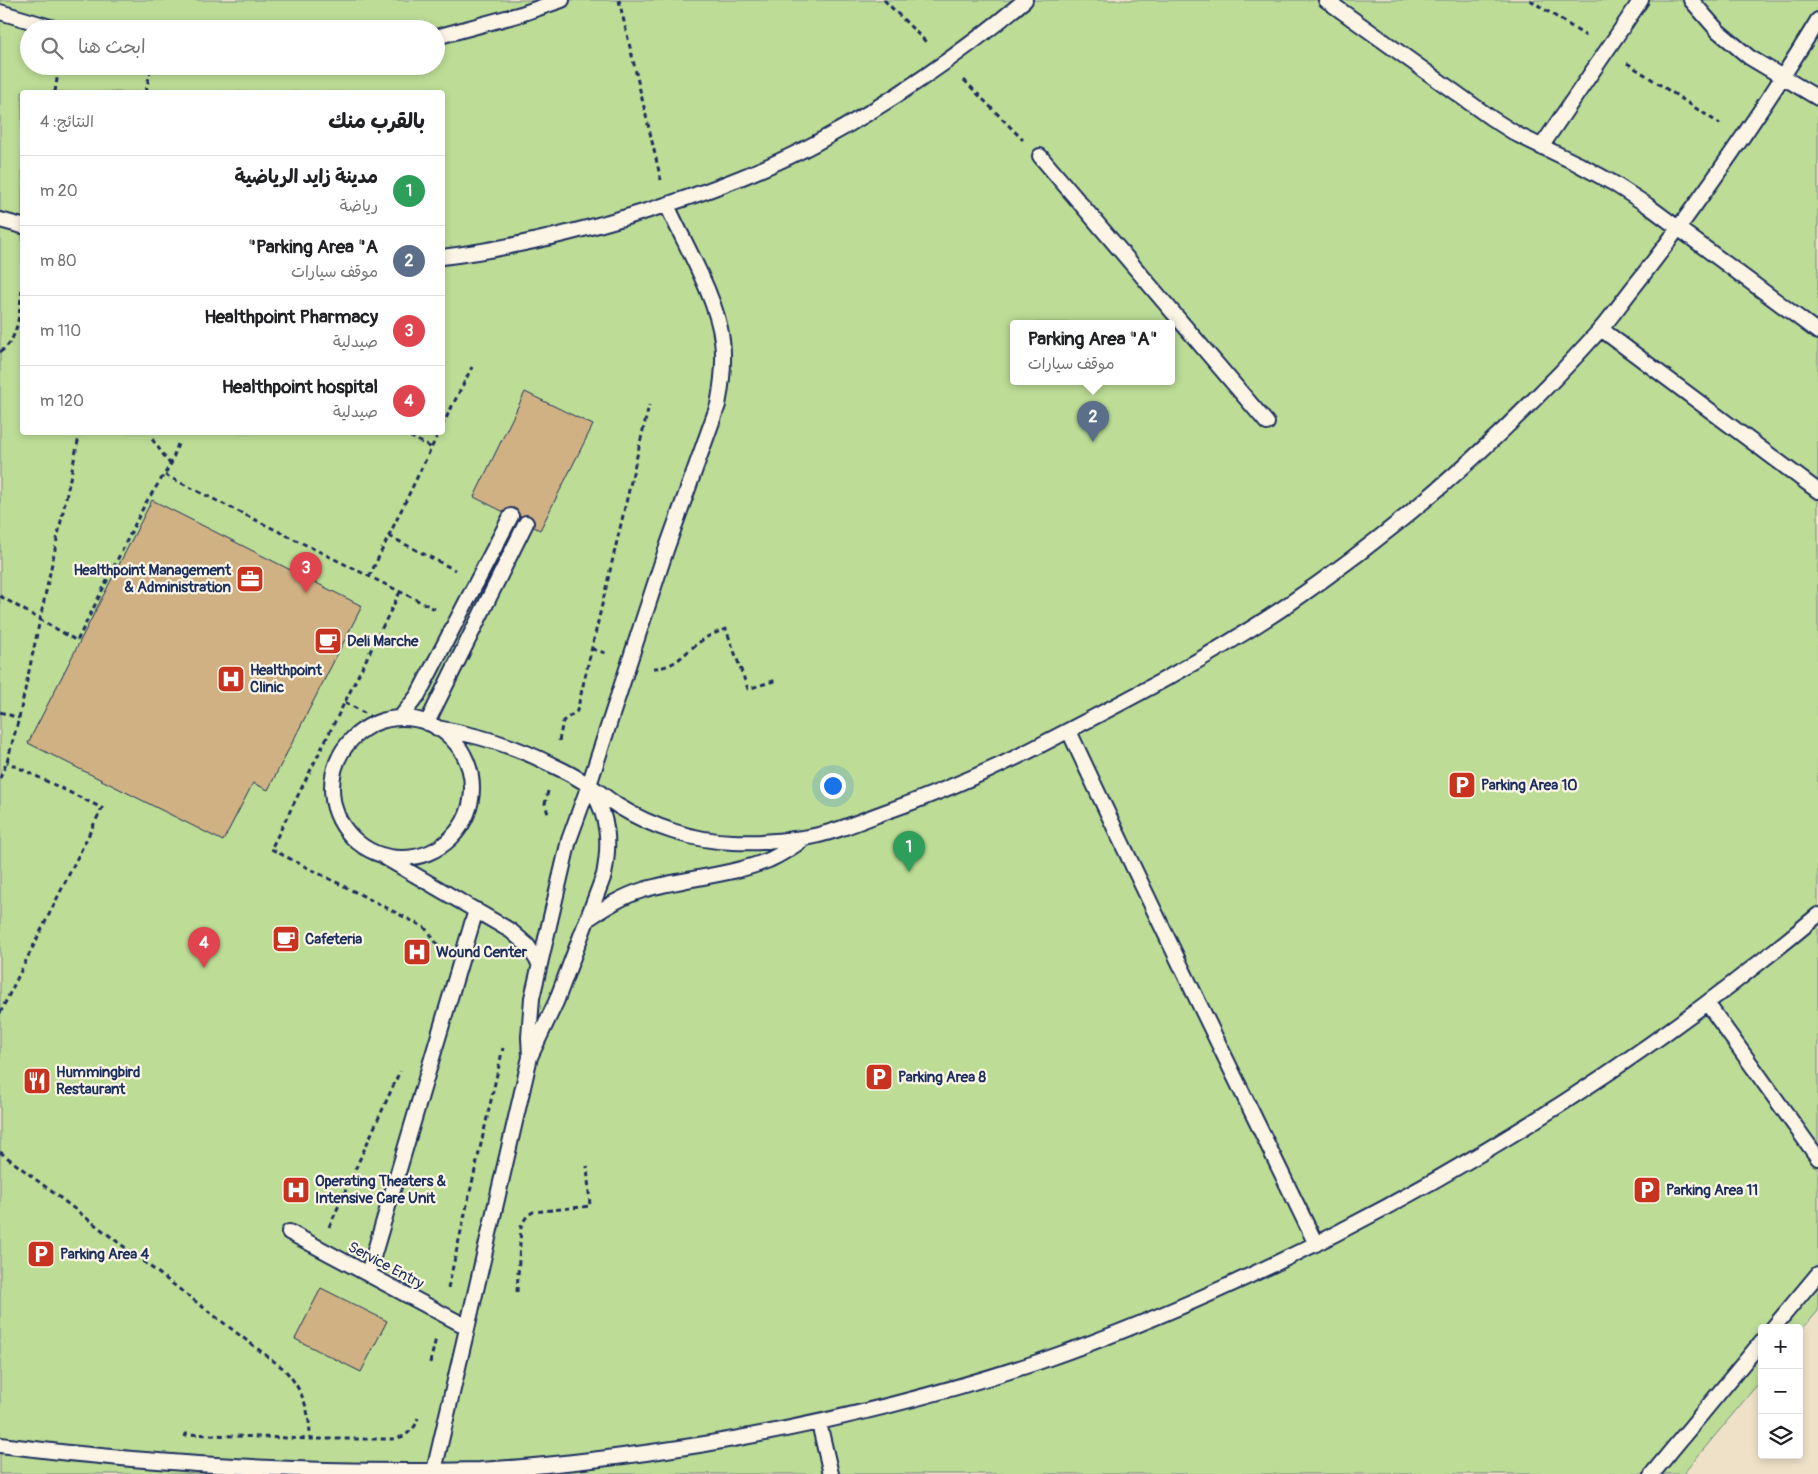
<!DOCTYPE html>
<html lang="ar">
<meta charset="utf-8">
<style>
:root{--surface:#fff;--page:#f6f6f6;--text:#202124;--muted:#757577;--line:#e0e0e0;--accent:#c8321e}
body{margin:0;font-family:Pangolin,"Playpen Sans Arabic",sans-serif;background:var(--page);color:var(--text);direction:rtl}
.controls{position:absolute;right:15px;bottom:15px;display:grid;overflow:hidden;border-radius:5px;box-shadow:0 2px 8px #0003}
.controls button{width:45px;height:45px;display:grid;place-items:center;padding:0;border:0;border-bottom:1px solid var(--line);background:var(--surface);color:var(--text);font:25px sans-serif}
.you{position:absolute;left:832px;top:785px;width:18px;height:18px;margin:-12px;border:4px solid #fff;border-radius:50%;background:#1a73e8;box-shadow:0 0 0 8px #1a73e833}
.badge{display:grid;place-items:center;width:32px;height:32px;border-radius:50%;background:var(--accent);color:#fff;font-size:16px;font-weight:700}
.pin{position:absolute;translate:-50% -41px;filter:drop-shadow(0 1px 2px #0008)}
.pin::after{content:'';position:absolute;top:26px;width:18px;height:15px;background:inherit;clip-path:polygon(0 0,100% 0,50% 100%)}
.popup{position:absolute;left:1010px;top:320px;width:165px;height:65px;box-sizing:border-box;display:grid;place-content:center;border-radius:5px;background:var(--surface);filter:drop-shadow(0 1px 4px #0005);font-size:16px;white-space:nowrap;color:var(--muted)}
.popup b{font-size:19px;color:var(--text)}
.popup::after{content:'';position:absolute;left:50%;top:100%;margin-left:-10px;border:10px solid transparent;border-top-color:var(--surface)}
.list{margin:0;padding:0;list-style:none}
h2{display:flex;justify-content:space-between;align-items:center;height:65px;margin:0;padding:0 20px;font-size:21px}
h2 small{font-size:16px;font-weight:400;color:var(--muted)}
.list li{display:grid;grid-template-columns:32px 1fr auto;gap:15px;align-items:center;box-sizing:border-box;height:70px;padding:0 20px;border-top:1px solid var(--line)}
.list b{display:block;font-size:19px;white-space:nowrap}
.list p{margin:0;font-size:16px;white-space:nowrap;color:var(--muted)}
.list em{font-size:16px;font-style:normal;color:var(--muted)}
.icon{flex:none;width:28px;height:28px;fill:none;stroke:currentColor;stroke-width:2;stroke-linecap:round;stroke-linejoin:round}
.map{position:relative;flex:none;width:1818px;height:1474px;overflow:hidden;direction:ltr}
.search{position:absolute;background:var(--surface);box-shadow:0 2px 8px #0003;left:20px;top:20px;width:425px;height:55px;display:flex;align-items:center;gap:12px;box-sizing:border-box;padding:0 18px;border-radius:28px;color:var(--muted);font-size:19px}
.panel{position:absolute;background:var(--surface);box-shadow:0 2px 8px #0003;left:20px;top:90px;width:425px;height:345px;border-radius:5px;direction:rtl}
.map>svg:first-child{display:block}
</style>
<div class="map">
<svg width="1818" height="1474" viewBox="0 0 1818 1474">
<rect width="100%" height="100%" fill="#eee1c8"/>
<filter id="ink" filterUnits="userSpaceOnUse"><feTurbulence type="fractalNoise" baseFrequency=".02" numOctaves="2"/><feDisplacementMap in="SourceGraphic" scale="10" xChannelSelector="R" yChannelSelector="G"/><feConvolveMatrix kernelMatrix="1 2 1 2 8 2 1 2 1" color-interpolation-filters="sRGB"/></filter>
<g filter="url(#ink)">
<path fill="#bddd96" stroke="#6c867a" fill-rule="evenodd" d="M0 0H1818V1311L1799 1333V1328H1762V1379L1683 1474H0ZM29 29H436V66H29ZM22 92H442V432H22ZM1014 323H1172V381H1014Z"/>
<path fill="#cfb183" stroke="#1b2f5e" d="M525 392 593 425 540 530 474 497Z
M152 500 362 606 268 790 253 783 223 841 28 743Z
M321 1288 387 1321 361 1372 295 1339Z"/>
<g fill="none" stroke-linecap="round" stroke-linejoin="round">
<defs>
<path id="lane" d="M1326 0 1491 118 1518 135 1578 164 1613 183 1647 205 1818 332
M1691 0 1718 31 1749 57 1818 98
M0 12 57 29
M436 37 521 14 562 0
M1541 147 1641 0
M1040 156 1267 423
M0 220 22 226
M442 257C507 249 569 234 630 216 694 197 758 174 816 143 890 103 961 54 1025 0
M1601 329 1818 491
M400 718 418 695 511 516
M332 788a70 70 0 1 1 140 0a70 70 0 1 1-140 0Z
M427 723 526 523
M437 728C478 735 516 746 552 765 565 771 578 778 590 786 600 792 609 800 618 806 652 827 694 841 733 842 754 843 781 841 803 838 826 835 854 824 877 815 937 794 996 769 1052 739 1133 697 1210 657 1286 606 1400 528 1506 435 1598 332 1612 317 1623 300 1636 284 1663 250 1688 215 1713 180 1750 127 1785 75 1818 20
M1069 731C1149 903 1233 1073 1316 1244
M386 858 511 931 527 945 539 963
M589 918C606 907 623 896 643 890 684 878 729 876 769 860 782 854 794 846 805 838
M1707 1003 1818 1158
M530 1057 529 1037 532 998 569 840 589 785 666 550 718 405C722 384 725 362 722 340 717 298 685 245 667 205
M289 1232 467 1327
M368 1274 476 910
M1773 1328 1818 1274
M819 1423 831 1474
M0 1445C159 1465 320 1474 480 1470 555 1466 630 1456 705 1444 818 1425 929 1398 1038 1362 1140 1327 1239 1283 1335 1234 1509 1145 1669 1040 1818 915
M434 1471 530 1057 556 1002 604 875C610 843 609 819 592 790
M1652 1474 1762 1341"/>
</defs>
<use href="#lane" stroke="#1b2f5e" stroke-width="18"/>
<path stroke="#1b2f5e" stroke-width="3" stroke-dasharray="5 4" stroke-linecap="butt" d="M619 0 661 180
M884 0 928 44
M1530 0 1586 36
M1627 63 1720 124
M964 80 1023 140
M55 92 59 66
M146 92 151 66
M0 352C20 339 19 311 22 289
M442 426 472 367
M402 432 432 448
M152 439 170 464
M165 475 435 609
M389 536 455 570
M369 577 439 432
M400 592 271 849 424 927 431 935 439 947
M0 596 77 641 145 504 171 464 179 441
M592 649 606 653
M653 668C677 668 683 653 701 641 709 635 717 632 726 629L748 689 777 680
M345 702 376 720
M0 712 19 718
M559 741 563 721 577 711 649 405
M0 778 7 762 19 718 80 432
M548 791 545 804 549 817
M0 1013 102 808 7 762
M0 1152 284 1369C303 1390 310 1411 310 1439
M329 1227 400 1071
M448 1288 503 1048
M517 1292 521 1227C524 1220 526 1216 533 1212L590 1206 587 1166
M430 1363 436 1338
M185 1437 186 1434 310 1439H392L405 1436 415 1426 418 1418"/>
<use href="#lane" stroke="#fcf5e5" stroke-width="14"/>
</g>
</g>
<defs>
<symbol id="office-square" viewBox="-11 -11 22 22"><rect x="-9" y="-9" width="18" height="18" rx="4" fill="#c8321e" stroke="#fcf5e5"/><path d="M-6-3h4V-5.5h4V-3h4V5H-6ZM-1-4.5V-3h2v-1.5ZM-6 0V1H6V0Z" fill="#fff"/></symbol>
<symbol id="cafe-square" viewBox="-11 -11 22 22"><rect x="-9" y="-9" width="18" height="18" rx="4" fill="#c8321e" stroke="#fcf5e5"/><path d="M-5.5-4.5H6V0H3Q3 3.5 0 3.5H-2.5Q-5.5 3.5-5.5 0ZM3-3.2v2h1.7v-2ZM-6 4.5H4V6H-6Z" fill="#fff"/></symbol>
<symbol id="hospital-square" viewBox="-11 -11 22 22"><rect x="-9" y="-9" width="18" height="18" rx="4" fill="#c8321e" stroke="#fcf5e5"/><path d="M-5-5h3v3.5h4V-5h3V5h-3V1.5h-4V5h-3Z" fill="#fff"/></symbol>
<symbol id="parking-square" viewBox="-11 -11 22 22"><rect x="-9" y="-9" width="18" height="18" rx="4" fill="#c8321e" stroke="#fcf5e5"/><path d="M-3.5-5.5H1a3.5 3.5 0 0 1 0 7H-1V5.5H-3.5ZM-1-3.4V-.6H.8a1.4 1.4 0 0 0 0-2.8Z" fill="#fff"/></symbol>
<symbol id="restaurant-square" viewBox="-11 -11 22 22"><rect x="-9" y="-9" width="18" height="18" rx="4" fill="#c8321e" stroke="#fcf5e5"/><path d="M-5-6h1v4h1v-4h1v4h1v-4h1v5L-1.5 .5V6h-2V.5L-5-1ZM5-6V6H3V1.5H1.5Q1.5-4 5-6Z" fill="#fff"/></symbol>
</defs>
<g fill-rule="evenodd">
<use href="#office-square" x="234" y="563" width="32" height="32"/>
<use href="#cafe-square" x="312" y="625" width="32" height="32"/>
<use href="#hospital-square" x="215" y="663" width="32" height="32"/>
<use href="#parking-square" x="1446" y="769" width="32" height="32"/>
<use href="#cafe-square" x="270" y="923" width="32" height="32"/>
<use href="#hospital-square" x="401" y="936" width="32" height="32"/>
<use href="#parking-square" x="863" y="1061" width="32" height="32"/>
<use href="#restaurant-square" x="21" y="1065" width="32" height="32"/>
<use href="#hospital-square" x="280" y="1174" width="32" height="32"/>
<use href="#parking-square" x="1631" y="1174" width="32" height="32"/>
<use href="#parking-square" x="25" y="1238" width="32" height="32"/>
</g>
<g text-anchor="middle" stroke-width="4.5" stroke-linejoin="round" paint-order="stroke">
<g font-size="15" font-weight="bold" fill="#1b2f5e" stroke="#fcf5e5" text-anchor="start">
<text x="231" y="575" text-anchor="end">Healthpoint Management<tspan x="231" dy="17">&amp; Administration</tspan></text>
<text x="347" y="646">Deli Marche</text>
<text x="250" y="675">Healthpoint<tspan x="250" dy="17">Clinic</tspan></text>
<text x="1481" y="790">Parking Area 10</text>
<text x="305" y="944">Cafeteria</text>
<text x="436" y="957">Wound Center</text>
<text x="56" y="1077">Hummingbird<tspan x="56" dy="17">Restaurant</tspan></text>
<text x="898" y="1082">Parking Area 8</text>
<text x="315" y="1186">Operating Theaters &amp;<tspan x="315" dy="17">Intensive Care Unit</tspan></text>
<text x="1666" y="1195">Parking Area 11</text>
<text x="60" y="1259">Parking Area 4</text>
</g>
<g font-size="15" fill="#1b2f5e" stroke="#fcf5e5">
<text transform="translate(386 1265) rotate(28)" y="5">Service Entry</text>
</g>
</g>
</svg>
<div class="controls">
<button>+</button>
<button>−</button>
<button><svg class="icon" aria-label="layers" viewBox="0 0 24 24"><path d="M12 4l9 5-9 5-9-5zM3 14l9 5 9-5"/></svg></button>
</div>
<div class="you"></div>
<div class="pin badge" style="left:909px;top:872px;background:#2e9e5b">1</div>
<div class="pin badge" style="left:1093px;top:442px;background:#5c6f8a">2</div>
<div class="popup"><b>Parking Area &quot;A&quot;</b>موقف سيارات</div>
<div class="pin badge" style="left:306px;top:593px;background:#e0444e">3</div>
<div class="pin badge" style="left:204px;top:968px;background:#e0444e">4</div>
<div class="search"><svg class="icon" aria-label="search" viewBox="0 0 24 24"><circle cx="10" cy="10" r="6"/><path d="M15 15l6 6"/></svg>ابحث هنا</div>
<section class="panel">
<h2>بالقرب منك<small>النتائج: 4</small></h2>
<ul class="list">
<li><span class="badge" style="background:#2e9e5b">1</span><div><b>مدينة زايد الرياضية</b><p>رياضة</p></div><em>20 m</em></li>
<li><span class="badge" style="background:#5c6f8a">2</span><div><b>Parking Area &quot;A&quot;</b><p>موقف سيارات</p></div><em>80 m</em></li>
<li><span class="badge" style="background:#e0444e">3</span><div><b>Healthpoint Pharmacy</b><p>صيدلية</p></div><em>110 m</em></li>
<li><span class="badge" style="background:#e0444e">4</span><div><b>Healthpoint hospital</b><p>صيدلية</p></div><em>120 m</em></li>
</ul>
</section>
</div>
